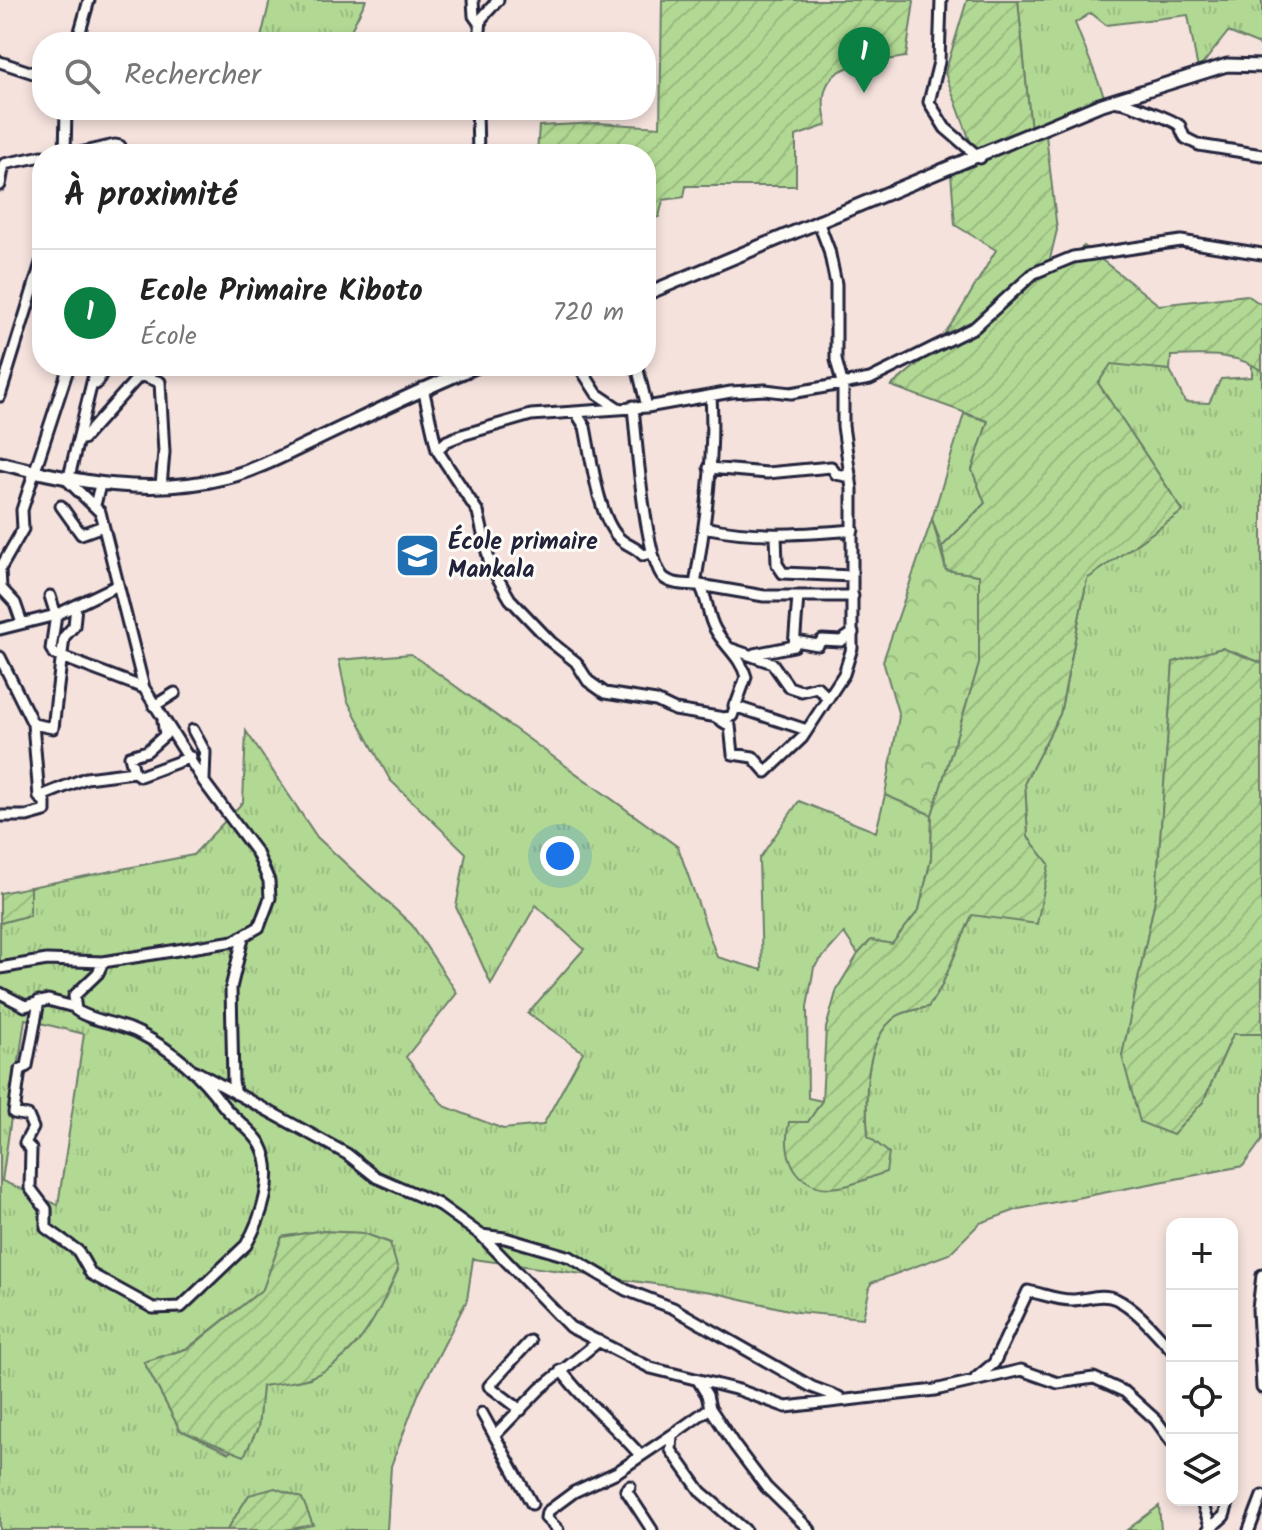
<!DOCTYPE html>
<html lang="fr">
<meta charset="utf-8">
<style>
:root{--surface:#fff;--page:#f6f6f6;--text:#222;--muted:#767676;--line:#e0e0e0;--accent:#0b8043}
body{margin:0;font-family:Kalam,sans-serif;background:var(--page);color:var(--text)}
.controls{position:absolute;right:24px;bottom:24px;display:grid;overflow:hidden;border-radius:16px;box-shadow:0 4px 12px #0003}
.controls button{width:72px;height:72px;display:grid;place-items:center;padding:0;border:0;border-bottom:2px solid var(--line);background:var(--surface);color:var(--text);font:40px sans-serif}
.you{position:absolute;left:560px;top:856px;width:28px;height:28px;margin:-20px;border:6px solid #fff;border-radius:50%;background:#1a73e8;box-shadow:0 0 0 12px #1a73e833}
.badge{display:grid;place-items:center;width:52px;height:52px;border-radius:50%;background:var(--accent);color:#fff;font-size:26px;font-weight:700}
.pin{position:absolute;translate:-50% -66px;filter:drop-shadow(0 2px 4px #0008)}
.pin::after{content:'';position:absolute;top:42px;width:28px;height:24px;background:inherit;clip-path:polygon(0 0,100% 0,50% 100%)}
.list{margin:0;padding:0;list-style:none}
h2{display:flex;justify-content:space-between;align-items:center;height:104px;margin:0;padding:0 32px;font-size:34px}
h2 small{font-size:26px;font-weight:400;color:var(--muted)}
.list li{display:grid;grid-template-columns:52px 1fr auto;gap:24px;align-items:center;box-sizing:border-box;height:128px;padding:0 32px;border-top:2px solid var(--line)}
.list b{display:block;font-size:30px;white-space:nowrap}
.list p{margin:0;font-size:26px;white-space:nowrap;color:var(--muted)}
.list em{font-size:26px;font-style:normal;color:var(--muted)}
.icon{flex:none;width:44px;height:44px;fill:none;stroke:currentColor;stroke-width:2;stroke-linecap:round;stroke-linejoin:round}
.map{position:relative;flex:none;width:1262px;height:1530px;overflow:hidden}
.search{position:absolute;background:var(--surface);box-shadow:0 4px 12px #0003;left:32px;top:32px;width:624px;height:88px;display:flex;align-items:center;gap:20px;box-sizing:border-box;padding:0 28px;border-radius:32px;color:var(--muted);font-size:30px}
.panel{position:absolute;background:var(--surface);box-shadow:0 4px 12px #0003;left:32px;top:144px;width:624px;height:232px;border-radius:32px}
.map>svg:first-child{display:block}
</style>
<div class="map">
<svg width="1262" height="1530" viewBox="0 0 1262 1530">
<defs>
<pattern id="grass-tufts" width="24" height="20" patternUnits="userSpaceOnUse" patternTransform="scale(2)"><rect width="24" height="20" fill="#b2d994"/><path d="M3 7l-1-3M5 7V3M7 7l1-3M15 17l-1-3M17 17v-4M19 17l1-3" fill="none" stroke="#99ba80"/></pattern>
<pattern id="forest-crowns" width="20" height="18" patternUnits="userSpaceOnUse" patternTransform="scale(2)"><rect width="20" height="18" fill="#b2d994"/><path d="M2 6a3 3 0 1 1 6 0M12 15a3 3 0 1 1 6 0" fill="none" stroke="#99ba80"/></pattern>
<pattern id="garden-furrows" width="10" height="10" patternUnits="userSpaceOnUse" patternTransform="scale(2)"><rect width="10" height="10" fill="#b2d994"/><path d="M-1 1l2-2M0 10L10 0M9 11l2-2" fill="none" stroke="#99ba80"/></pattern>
</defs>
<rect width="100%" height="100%" fill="#f5e2dd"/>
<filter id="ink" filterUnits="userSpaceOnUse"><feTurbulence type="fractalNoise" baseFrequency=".0125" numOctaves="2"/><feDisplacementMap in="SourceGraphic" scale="16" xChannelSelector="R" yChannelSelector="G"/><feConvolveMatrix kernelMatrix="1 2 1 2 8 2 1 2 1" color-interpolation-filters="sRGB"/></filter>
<g filter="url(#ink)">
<path fill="url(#grass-tufts)" stroke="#6a7e68" stroke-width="2" fill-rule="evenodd" d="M270 0H366L345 42H260Z
M1018 0H1262V46L1228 32 1198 70 1188 15 1106 25 1091 13 1075 23 1106 101 1031 131Z
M1111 363 1170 370 1185 402 1209 403 1221 379 1252 377V363L1262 371V663L1222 648 1173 663 1156 895 1122 1056 1203 1102 1233 1034H1262V1140L1243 1166 1019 1209 980 1223 949 1254 871 1283 863 1318 797 1312 712 1292 473 1259 467 1300 418 1395 391 1466 387 1530H284L313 1524 249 1495 227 1530H0V923L30 915V887L193 855 243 802 246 731 317 837 412 925 457 993 406 1057 444 1106 503 1129 543 1125 583 1052 528 1013 584 949 536 905 491 984 456 907 466 853 390 780 347 700 339 660 411 654 678 847 717 957 762 970 759 859 799 801 876 832 885 795 932 815 931 859 919 910 892 944 871 940 858 954 844 933 814 967 807 1007 808 1098 822 1101 808 1122 868 1136C865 1100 863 1039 897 1016 905 1011 919 1009 928 1007L941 987 972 915 1049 864 1028 837 1025 782 1060 714 1087 579 1183 511 1098 383ZM25 1019 84 1034 58 1205 2 1181ZM318 1231 363 1233 391 1243 311 1378 262 1386 258 1427 229 1453 180 1430 144 1362 188 1348 263 1289 282 1237Z
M964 414 988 421 972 470 985 503 942 547 932 519Z
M1159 1506 1161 1530H1127Z"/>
<path fill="url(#forest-crowns)" stroke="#6a7e68" stroke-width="2" d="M932 519 946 570 979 575V665L932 815 885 795 899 716 883 661Z"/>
<path fill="url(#garden-furrows)" stroke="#6a7e68" stroke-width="2" d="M662 0H913L914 1 906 57C859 65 810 61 827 125L796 136V186H686L684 197 663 200 659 217 646 220V154H537L539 126 598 123 660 127Z
M967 0H1018L1031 131 986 152 972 146 945 73Z
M1046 135 1057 230 1046 275 1084 246 1159 305 1247 295 1262 305V371C1237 352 1201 355 1171 356L1170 370 1111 364 1098 383 1183 511 1087 579 1060 714 1025 782 1028 837 1049 864 1037 924 972 915 941 987 928 1007C918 1009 905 1011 897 1016 863 1039 865 1100 868 1136L889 1153 886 1172C873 1176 859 1183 845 1186 800 1196 780 1160 789 1122H808L822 1101 826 1028 837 989 858 954 871 940 892 944 919 910 931 859 932 815 979 664V575L946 570 942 547 985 503 972 470 988 421 891 386 930 354 959 313 996 250 955 225 951 173Z
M1222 648 1262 663V1034H1233L1203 1102 1173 1135 1140 1122 1122 1056 1156 895 1173 662Z
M30 887V915L0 923V893Z
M318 1231 363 1233 390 1243 398 1270C378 1313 359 1359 311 1377 297 1383 278 1383 262 1386L258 1428 244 1456 180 1430 144 1362 189 1348 263 1289 282 1237Z
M275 1488 302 1498 313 1525 284 1530H227L249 1495Z"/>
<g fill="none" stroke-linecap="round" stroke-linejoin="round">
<defs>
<path id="minor" d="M473 0 474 16 479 23
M941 0 939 62 929 102 945 128 980 158
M77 42 89 0
M479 42 481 19 498 0
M0 62 42 76
M1118 102C1125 102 1175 120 1180 126 1180 126 1184 138 1185 138L1199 145 1262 155
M477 110 478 154
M65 154 66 110
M75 154 115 145 120 146 124 154
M0 185 4 164 42 156
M579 366 597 394 618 408
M637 366 647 407
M96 384 106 366
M423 388 437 450 478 512 490 565 510 599 551 642 576 662 588 681 605 693 656 701 675 710 724 718 732 716 746 677C741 657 724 646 715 629 707 615 708 599 700 585H695C705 524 715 459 711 396
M0 396 42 260
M633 406C636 437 645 561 664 578 673 585 684 584 695 585
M577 414 585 427C591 456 598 516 618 537 625 545 635 546 643 555L651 553
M83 439 140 375 160 382 164 452 161 486
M437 450 447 441 462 435 531 415 647 407 731 392 765 390 791 393 870 379 975 327 1034 273 1073 257 1181 241 1262 254
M709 468 767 473 831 467 836 474 851 477
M95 505 100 485
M61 506 81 534 103 526
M704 527C754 538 802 534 853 530
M776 535 777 564 783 573 852 576
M700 585 764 596H853
M50 596 56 615 51 649 54 654 144 688
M22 623 15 603 1 588 0 569 23 529 22 510 69 366
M0 629 56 615 116 586
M795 641 818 645 822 640 841 641 853 633
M732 649 772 663 789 687 801 691 817 687 828 698
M754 654 794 646 798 597
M0 657 33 724 39 797 45 802V811L27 816H0
M154 706 175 693
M734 706 807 730
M717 718 730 726 733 754 753 757 766 772 802 738 844 674 852 648V489L843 426V386L836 360V284L829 250 818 221
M33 724 53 728 64 637 74 626 76 606
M193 730 205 752 204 780
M134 772 130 756 147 751 165 735 163 721
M39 797 86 778 134 772 140 776 191 757
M0 968 47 960 103 962 234 941 259 927 270 898 269 881 257 853 204 782 144 688 100 512 68 481 96 366
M0 993 25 1006 48 1000 74 1007
M39 1001 27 1066 20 1070 14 1113 28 1116 33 1128 25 1143 31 1149 30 1188 46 1209V1228L78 1251 91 1274 153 1308 181 1307 246 1245C261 1219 277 1175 261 1145 252 1129 233 1119 222 1104 200 1073 174 1051 139 1033 120 1023 91 1021 76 1010L74 996 98 973 103 962
M199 1073 347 1154 376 1177 438 1204 481 1235 570 1327 651 1368 739 1390 786 1407 935 1390 1021 1370 1058 1383 1094 1378 1125 1392 1156 1420 1172 1442
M236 1094 233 1082 231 988 243 938
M481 1235 505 1238 570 1257 626 1290 673 1308 812 1387 839 1397
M1262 1275 1258 1309 1262 1388
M561 1370C584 1402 614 1425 640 1455
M976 1378 994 1363 1028 1291C1043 1294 1056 1300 1072 1300 1086 1300 1101 1292 1116 1299 1137 1309 1156 1333 1172 1350
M699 1382 707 1395 710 1408 735 1446 766 1487 810 1530
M710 1408 672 1435 671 1450 701 1492 745 1530
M521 1410 489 1386 530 1341
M482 1413 532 1504
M495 1435 541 1388 599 1341
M630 1486 626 1490 652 1530
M1201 1500 1211 1528
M558 1530 546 1518 547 1512 574 1492 617 1472 672 1435
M1208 1530 1224 1516 1229 1500
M1249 1530 1262 1496"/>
<path id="tertiary" d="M646 294 1099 105 1227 65 1262 66
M0 463C75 482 151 497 228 477 259 469 288 453 318 439 371 414 423 388 478 366"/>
</defs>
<use href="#minor" stroke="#22223b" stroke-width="15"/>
<use href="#tertiary" stroke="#22223b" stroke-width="17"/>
<use href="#minor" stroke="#fdfcf7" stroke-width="9"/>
<use href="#tertiary" stroke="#fdfcf7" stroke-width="11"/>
</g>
</g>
<defs>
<symbol id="school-square" viewBox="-11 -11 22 22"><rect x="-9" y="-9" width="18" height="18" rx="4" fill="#1f6fb2" stroke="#fdfcf7"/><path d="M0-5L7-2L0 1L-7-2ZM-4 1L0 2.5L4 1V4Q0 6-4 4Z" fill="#fff"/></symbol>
</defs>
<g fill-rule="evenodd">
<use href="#school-square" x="392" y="530" width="51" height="51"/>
</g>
<g text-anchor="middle" stroke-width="6" stroke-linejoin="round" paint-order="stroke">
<g font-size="24" font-weight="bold" fill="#22223b" stroke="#fdfcf7" text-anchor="start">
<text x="448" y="549">École primaire<tspan x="448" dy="28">Mankala</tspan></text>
</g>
</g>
</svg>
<div class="controls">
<button>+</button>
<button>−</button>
<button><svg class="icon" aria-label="locate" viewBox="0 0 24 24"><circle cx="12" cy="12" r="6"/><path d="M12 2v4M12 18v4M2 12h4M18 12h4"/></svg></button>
<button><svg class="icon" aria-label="layers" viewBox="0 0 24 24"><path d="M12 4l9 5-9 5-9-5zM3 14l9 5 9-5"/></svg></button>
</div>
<div class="you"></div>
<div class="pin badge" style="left:864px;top:93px">1</div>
<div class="search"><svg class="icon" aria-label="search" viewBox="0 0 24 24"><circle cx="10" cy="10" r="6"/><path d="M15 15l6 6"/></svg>Rechercher</div>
<section class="panel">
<h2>À proximité<small></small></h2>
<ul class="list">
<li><span class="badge">1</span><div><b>Ecole Primaire Kiboto</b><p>École</p></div><em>720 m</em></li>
</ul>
</section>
</div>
